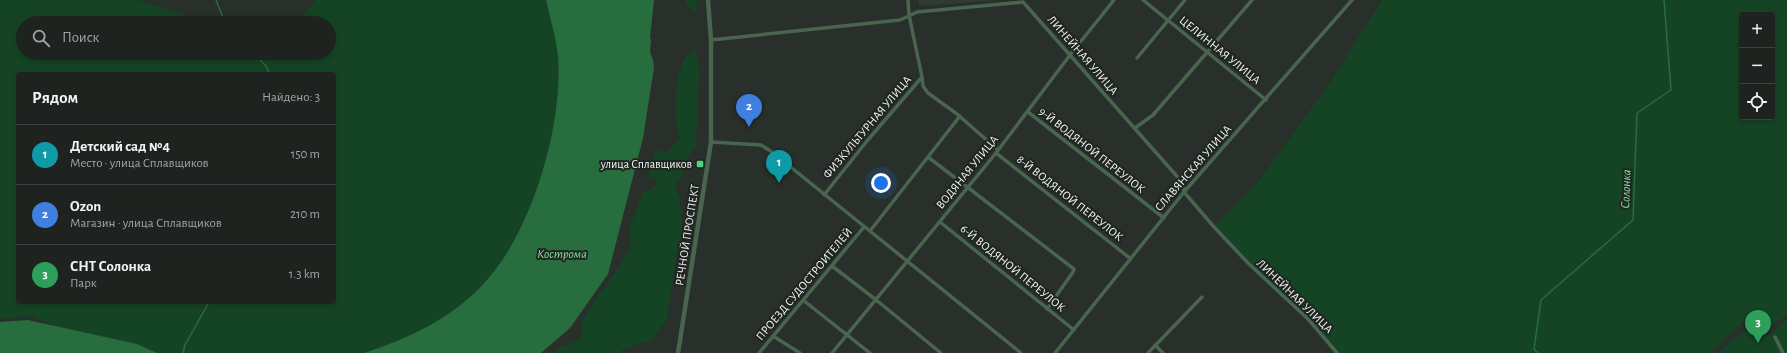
<!DOCTYPE html>
<html lang="ru">
<meta charset="utf-8">
<style>
:root{--surface:#1f2320;--page:#272b29;--text:#f1f3f6;--muted:#a1a4a5;--line:#3c403e;--accent:#8c9099}
body{margin:0;font-family:"Alegreya Sans",sans-serif;background:var(--page);color:var(--text)}
.controls{position:absolute;right:12px;top:12px;display:grid;overflow:hidden;border-radius:4px;box-shadow:0 2px 6px #0003}
.controls button{width:36px;height:36px;display:grid;place-items:center;padding:0;border:0;border-bottom:1px solid var(--line);background:var(--surface);color:var(--text);font:20px sans-serif}
.you{position:absolute;left:881px;top:183px;width:14px;height:14px;margin:-10px;border:3px solid #fff;border-radius:50%;background:#1a73e8;box-shadow:0 0 0 6px #1a73e833}
.badge{display:grid;place-items:center;width:26px;height:26px;border-radius:50%;background:var(--accent);color:#fff;font-size:13px;font-weight:700}
.pin{position:absolute;translate:-50% -33px;filter:drop-shadow(0 1px 2px #0008)}
.pin::after{content:'';position:absolute;top:21px;width:14px;height:12px;background:inherit;clip-path:polygon(0 0,100% 0,50% 100%)}
.list{margin:0;padding:0;list-style:none}
h2{display:flex;justify-content:space-between;align-items:center;height:52px;margin:0;padding:0 16px;font-size:17px}
h2 small{font-size:13px;font-weight:400;color:var(--muted)}
.list li{display:grid;grid-template-columns:26px 1fr auto;gap:12px;align-items:center;box-sizing:border-box;height:60px;padding:0 16px;border-top:1px solid var(--line)}
.list b{display:block;font-size:15px;white-space:nowrap}
.list p{margin:0;font-size:13px;white-space:nowrap;color:var(--muted)}
.list em{font-size:13px;font-style:normal;color:var(--muted)}
.icon{flex:none;width:22px;height:22px;fill:none;stroke:currentColor;stroke-width:2;stroke-linecap:round;stroke-linejoin:round}
.map{position:relative;flex:none;width:1787px;height:353px;overflow:hidden}
.search{position:absolute;background:var(--surface);box-shadow:0 2px 6px #0003;left:16px;top:16px;width:320px;height:44px;display:flex;align-items:center;gap:10px;box-sizing:border-box;padding:0 14px;border-radius:22px;color:var(--muted);font-size:15px}
.panel{position:absolute;background:var(--surface);box-shadow:0 2px 6px #0003;left:16px;top:72px;width:320px;height:232px;border-radius:4px}
.map>svg:first-child{display:block}
</style>
<div class="map">
<svg width="1787" height="353" viewBox="0 0 1787 353">
<rect width="100%" height="100%" fill="#292f2a"/>
<path fill="#303b32" d="M918 0H999L919 6Z"/>
<path fill="#154424" fill-rule="evenodd" d="M0 0H137L209 23H23V53H236L247 61 270 53H329V23H297L315 0H546C551 19 557 38 558 57 561 126 534 228 487 280 457 313 410 343 366 353 351 353 320 353 304 353 255 353 206 353 157 353L137 344 54 326 32 316 0 319ZM18 74H334V302H18Z
M685 0H697L696 14 686 4Z
M1382 0H1787V315L1766 330 1743 322 1711 353H1337L1308 319 1248 263 1214 227 1259 181 1329 84ZM1742 15H1772V117H1742Z
M695 48 699 70 696 145 686 160 682 176 675 186 680 198 682 236 677 252 667 319 651 342 637 344 621 351 619 353H551L557 349 581 339 583 321 596 298 615 273 631 248 629 229 644 191 652 189 657 185 656 179 648 176 657 150 668 152 680 138C673 120 675 77 684 59 687 55 691 52 695 48Z
M1787 320V353H1718L1743 331 1767 336Z"/>
<path fill="#286d3d" d="M546 0H654L650 37C652 43 650 46 650 51 651 57 654 59 654 68L643 138 608 274 570 328 541 353H364C411 338 454 317 487 280 533 228 563 125 558 56 556 37 550 18 546 0Z
M28 320 137 344 157 353H0V322Z"/>
<g fill="none" stroke-linecap="round" stroke-linejoin="round">
<path stroke="#286d3d" stroke-width="1.5" d="M216 0 225 23
M253 53 266 66 270 74
M183 353 185 345 209 302
M1538 353 1534 349 1541 300 1633 220 1637 113 1671 90 1664 0"/>
<path stroke="#4a654f" stroke-width="3.5" d="M1143 0 1266 100
M711 40 900 20 917 12 1023 2 1182 182 1184 192 1214 227 1248 263 1308 319 1337 353
M1137 58 1185 0
M922 77 923 86 928 93 957 114 998 150
M1028 112 1164 218
M1135 128 1153 115 1252 0
M711 142 761 145 772 152 1021 353
M996 153 1131 259
M928 157 1074 269 1073 272 1047 309
M824 195 867 141 922 77 909 15 908 0
M940 222 1074 330
M870 231 960 116
M832 266 875 299 941 353
M803 300 870 353
M773 336 800 353
M1775 337 1783 353
M1155 345 1163 353
M759 353 864 227
M832 353 996 153 1070 55 1114 0
M1055 353 1184 192 1352 0
M1148 353 1202 297"/>
<path stroke="#4a654f" stroke-width="4.5" d="M678 353 711 142V40L708 0"/>
</g>
<rect fill="#49d778" stroke="#1f2520" stroke-width="1.5" x="696" y="160" width="8" height="8" rx="2"/>
<g text-anchor="middle" stroke-width="4" stroke-linejoin="round" paint-order="stroke">
<g font-size="12" fill="#f2f5f2" stroke="#1f2520">
<text transform="translate(1220 50) rotate(39)" y="4">ЦЕЛИННАЯ УЛИЦА</text>
<text transform="translate(1083 55) rotate(49)" y="4">ЛИНЕЙНАЯ УЛИЦА</text>
<text transform="translate(867 127) rotate(-50)" y="4">ФИЗКУЛЬТУРНАЯ УЛИЦА</text>
<text transform="translate(1092 150) rotate(38)" y="4">9-Й ВОДЯНОЙ ПЕРЕУЛОК</text>
<text transform="translate(1193 168) rotate(-49)" y="4">СЛАВЯНСКАЯ УЛИЦА</text>
<text transform="translate(967 172) rotate(-51)" y="4">ВОДЯНАЯ УЛИЦА</text>
<text transform="translate(1070 198) rotate(38)" y="4">8-Й ВОДЯНОЙ ПЕРЕУЛОК</text>
<text transform="translate(687 235) rotate(-81)" y="4">РЕЧНОЙ ПРОСПЕКТ</text>
<text transform="translate(1013 268) rotate(39)" y="4">6-Й ВОДЯНОЙ ПЕРЕУЛОК</text>
<text transform="translate(804 284) rotate(-50)" y="4">ПРОЕЗД СУДОСТРОИТЕЛЕЙ</text>
<text transform="translate(1295 296) rotate(44)" y="4">ЛИНЕЙНАЯ УЛИЦА</text>
</g>
<g font-size="12" fill="#f2f5f2" stroke="#1f2520" text-anchor="end">
<text x="692" y="168">улица Сплавщиков</text>
</g>
<g font-size="13" font-style="italic" fill="#84e19b" stroke="#1f2520">
<text transform="translate(1625 189) rotate(-88)" y="5">Солонка</text>
<text x="562" y="258">Кострома</text>
</g>
</g>
</svg>
<div class="controls">
<button>+</button>
<button>−</button>
<button><svg class="icon" aria-label="locate" viewBox="0 0 24 24"><circle cx="12" cy="12" r="6"/><path d="M12 2v4M12 18v4M2 12h4M18 12h4"/></svg></button>
</div>
<div class="you"></div>
<div class="pin badge" style="left:779px;top:183px;background:#0f9aa8">1</div>
<div class="pin badge" style="left:749px;top:127px;background:#3f7fe0">2</div>
<div class="pin badge" style="left:1758px;top:343px;background:#2e9e5b">3</div>
<div class="search"><svg class="icon" aria-label="search" viewBox="0 0 24 24"><circle cx="10" cy="10" r="6"/><path d="M15 15l6 6"/></svg>Поиск</div>
<section class="panel">
<h2>Рядом<small>Найдено: 3</small></h2>
<ul class="list">
<li><span class="badge" style="background:#0f9aa8">1</span><div><b>Детский сад №4</b><p>Место · улица Сплавщиков</p></div><em>150 m</em></li>
<li><span class="badge" style="background:#3f7fe0">2</span><div><b>Ozon</b><p>Магазин · улица Сплавщиков</p></div><em>210 m</em></li>
<li><span class="badge" style="background:#2e9e5b">3</span><div><b>СНТ Солонка</b><p>Парк</p></div><em>1.3 km</em></li>
</ul>
</section>
</div>
